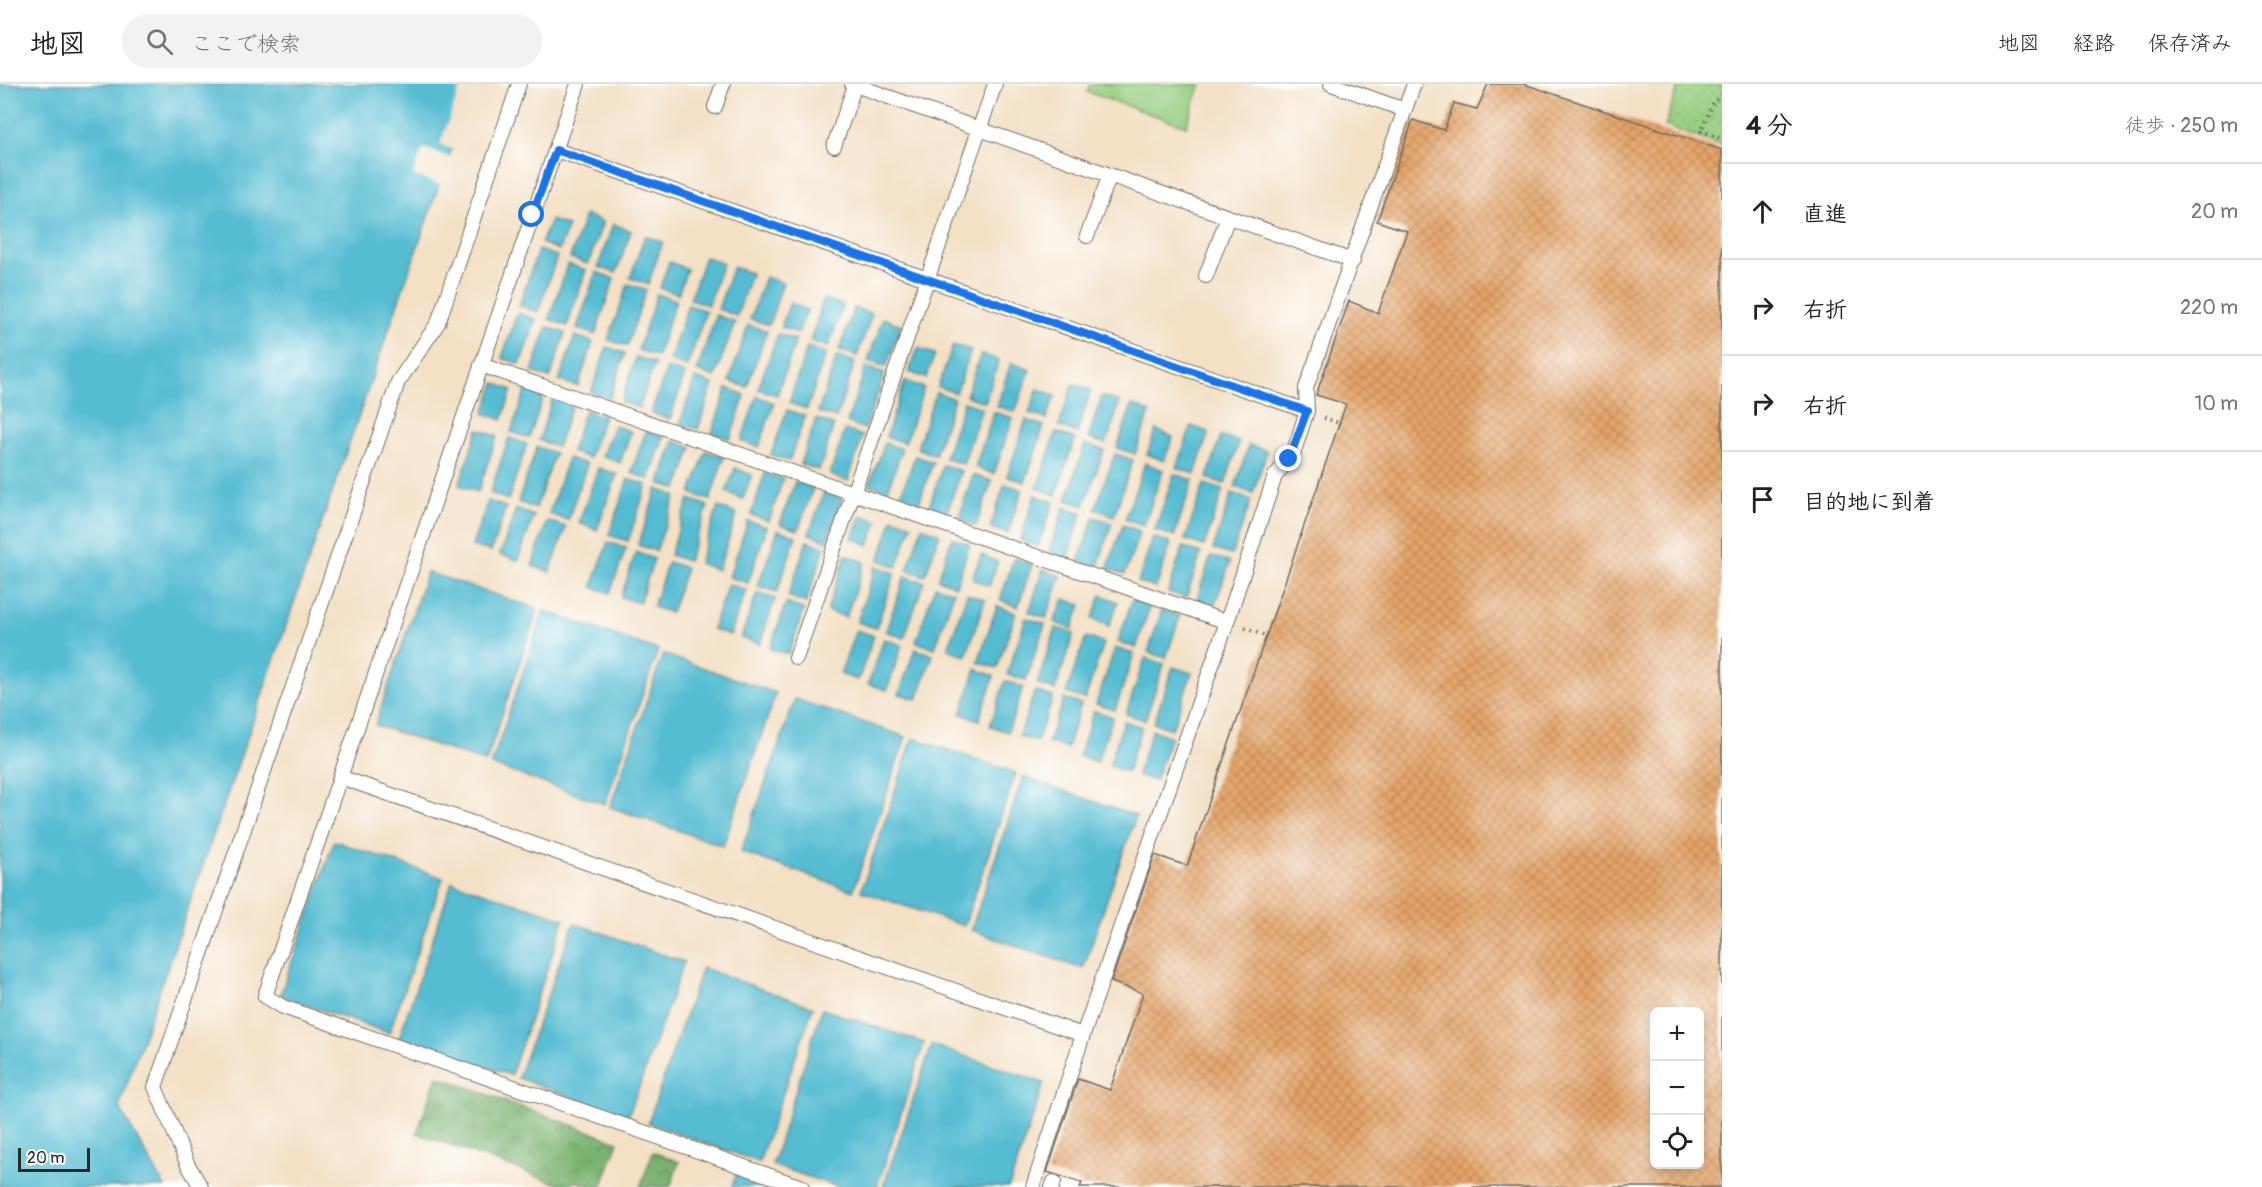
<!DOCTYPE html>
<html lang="ja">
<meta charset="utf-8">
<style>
:root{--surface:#fff;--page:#f2f2f2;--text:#222;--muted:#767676;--line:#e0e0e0}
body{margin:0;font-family:Pangolin,"Klee One",sans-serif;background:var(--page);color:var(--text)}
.controls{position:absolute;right:18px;bottom:18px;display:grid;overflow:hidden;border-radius:9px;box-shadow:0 3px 9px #0003}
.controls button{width:54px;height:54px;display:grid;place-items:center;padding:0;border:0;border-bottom:2px solid var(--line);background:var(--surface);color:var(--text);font:30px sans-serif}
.scale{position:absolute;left:18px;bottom:15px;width:72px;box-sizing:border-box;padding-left:6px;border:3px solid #2b2b2b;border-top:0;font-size:16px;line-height:21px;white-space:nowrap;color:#2b2b2b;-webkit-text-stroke:4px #fff;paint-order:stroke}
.stop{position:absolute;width:18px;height:18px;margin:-14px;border:4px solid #1a73e8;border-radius:50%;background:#fff}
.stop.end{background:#1a73e8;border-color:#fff;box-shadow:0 2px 6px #0008}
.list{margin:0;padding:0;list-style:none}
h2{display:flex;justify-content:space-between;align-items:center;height:78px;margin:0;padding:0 24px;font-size:26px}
h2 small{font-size:20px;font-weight:400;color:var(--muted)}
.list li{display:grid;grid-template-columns:39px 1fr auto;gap:18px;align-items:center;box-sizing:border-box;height:96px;padding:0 24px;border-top:2px solid var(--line)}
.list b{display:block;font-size:22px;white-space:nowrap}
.list em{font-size:20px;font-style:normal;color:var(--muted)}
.icon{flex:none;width:33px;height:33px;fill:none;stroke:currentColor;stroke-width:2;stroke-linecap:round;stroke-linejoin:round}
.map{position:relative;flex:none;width:1722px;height:1103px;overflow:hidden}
header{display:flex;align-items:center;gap:36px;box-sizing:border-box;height:84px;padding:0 30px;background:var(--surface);border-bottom:2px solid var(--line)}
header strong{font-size:28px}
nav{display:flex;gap:33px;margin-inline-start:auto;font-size:21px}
.search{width:420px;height:54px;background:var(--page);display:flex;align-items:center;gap:15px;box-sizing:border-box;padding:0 21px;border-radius:33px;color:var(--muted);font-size:22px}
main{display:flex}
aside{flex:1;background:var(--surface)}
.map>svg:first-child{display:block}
</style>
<header>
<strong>地図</strong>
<div class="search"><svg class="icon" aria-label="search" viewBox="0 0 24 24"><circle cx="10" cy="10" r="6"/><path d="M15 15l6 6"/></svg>ここで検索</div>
<nav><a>地図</a><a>経路</a><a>保存済み</a></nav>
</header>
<main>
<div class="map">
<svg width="1722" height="1103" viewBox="0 0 1722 1103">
<defs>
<pattern id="forest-crowns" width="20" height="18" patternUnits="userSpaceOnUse" patternTransform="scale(1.5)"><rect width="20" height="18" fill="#7ab26f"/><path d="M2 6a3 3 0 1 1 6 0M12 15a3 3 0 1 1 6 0" fill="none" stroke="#64915b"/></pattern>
<pattern id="garden-dots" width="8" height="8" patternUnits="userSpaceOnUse" patternTransform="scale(1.5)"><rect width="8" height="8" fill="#98cf81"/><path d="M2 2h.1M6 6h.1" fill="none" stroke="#83b270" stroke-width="1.8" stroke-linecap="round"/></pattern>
<pattern id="building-cross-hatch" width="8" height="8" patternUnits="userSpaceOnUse" patternTransform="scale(1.5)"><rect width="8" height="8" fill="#e6a569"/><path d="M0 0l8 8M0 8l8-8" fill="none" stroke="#bb8757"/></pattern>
</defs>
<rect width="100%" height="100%" fill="#fff"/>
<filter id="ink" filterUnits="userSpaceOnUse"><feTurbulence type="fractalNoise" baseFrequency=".0167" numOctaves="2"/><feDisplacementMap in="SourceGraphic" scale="12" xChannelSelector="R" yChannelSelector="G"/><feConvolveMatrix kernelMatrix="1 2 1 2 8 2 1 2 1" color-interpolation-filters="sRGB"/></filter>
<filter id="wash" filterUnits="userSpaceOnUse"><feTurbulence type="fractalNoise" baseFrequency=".008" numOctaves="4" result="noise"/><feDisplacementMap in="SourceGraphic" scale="24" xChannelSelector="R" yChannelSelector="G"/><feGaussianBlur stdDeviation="1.35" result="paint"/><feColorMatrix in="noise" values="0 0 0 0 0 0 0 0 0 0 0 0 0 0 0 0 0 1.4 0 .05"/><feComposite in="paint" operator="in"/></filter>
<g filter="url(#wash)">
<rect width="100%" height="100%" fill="#f3e0c5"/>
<path fill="url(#forest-crowns)" stroke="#526e4d" stroke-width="1.5" d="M437 992 618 1058 601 1103H591L576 1097 566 1103 417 1049Z
M653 1068 679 1078 670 1103H640Z"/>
<path fill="url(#garden-dots)" stroke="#627d56" stroke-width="1.5" d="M1679 0H1722V62L1665 42Z"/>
<path fill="#98cf81" stroke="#627d56" stroke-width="1.5" d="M1090 0H1201L1186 42 1087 8Z"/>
<path fill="#54bcd1" stroke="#40747e" stroke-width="1.5" d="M0 0H474L119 1023 165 1103H0Z
M585 131 603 138 588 180 570 174Z
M551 136 568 142 559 166 541 159Z
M613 140 631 147 616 189 598 183Z
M645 152 663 158 648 200 630 194Z
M538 166 557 172 538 228 519 222Z
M705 173 723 179 708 221 690 215Z
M669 178 687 185 678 210 660 204Z
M568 180 586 186 567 242 549 235Z
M733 183 751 189 737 232 718 225Z
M596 188 614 195 595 251 577 244Z
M765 193 783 199 769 241 750 235Z
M628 200 646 206 627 262 608 256Z
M657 210 676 216 657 272 638 266Z
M824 215 843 221 828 263 810 257Z
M790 219 807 226 798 249 781 243Z
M688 221 706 227 687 283 669 277Z
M854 224 872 230 857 272 839 266Z
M517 229 536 235 520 280 502 274Z
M716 231 735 238 715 293 697 287Z
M883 234 901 241 886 283 868 277Z
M748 241 767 247 747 303 729 297Z
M547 243 565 249 550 294 532 288Z
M778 250 796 256 777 311 758 305Z
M575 252 593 258 578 302 559 297Z
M953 261 971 266 956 309 938 303Z
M607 263 625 269 610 314 591 308Z
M807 263 826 269 807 325 789 319Z
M918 264 935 270 926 294 909 288Z
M981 270 999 276 985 318 966 312Z
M837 272 855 278 836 334 818 328Z
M636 273 655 279 639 324 621 318Z
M1011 279 1030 286 1015 328 997 322Z
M866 283 885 289 865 345 847 338Z
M667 284 685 290 670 335 651 329Z
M695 294 713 300 698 345 680 340Z
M905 297 924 304 905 359 886 353Z
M495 299 512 306 502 336 484 329Z
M1073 300 1091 306 1077 349 1059 342Z
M727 304 745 311 730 355 712 349Z
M526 305 544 311 529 354 511 348Z
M1038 305 1055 312 1046 335 1029 329Z
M936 308 954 315 935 371 917 364Z
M757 312 774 319 759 363 741 357Z
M1102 312 1120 318 1106 360 1088 354Z
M553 314 572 321 557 363 539 356Z
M964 318 982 324 963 380 945 374Z
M1132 321 1150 328 1135 370 1117 364Z
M585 326 604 332 589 374 571 368Z
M787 326 805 332 789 377 771 371Z
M994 328 1013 334 994 390 975 383Z
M816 335 834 341 819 386 800 380Z
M1026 336 1044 342 1025 398 1007 392Z
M614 341 631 348 620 379 602 372Z
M1191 342 1209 348 1195 390 1177 384Z
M478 345 497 352 478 408 459 401Z
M845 346 863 352 848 397 830 391Z
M1156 346 1173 353 1164 377 1147 370Z
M646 347 664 353 649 395 631 389Z
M1056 348 1075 355 1056 411 1037 404Z
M1221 352 1239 358 1225 400 1207 394Z
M509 354 527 360 508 416 490 409Z
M674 357 692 364 677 405 659 399Z
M885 359 902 365 888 406 869 401Z
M1085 360 1104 366 1084 422 1066 416Z
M1249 361 1267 367 1253 409 1235 403Z
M537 363 555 369 536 424 518 418Z
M706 367 724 373 710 416 691 409Z
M1115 370 1133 376 1114 432 1095 425Z
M915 372 933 378 918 422 899 417Z
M568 374 587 380 568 436 549 430Z
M1145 379 1163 386 1144 441 1125 435Z
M943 381 961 387 946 431 928 426Z
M598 384 617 390 597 446 579 439Z
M735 384 752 391 743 415 726 408Z
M765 389 783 395 769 437 751 431Z
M1174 390 1193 396 1174 452 1155 446Z
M973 391 992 397 976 442 958 436Z
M628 395 647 401 628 457 609 451Z
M795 398 813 404 798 446 780 440Z
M1005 400 1022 406 1008 449 990 444Z
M1204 400 1223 406 1204 462 1185 456Z
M657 405 676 412 656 467 638 461Z
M824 408 842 415 827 457 809 450Z
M1232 409 1251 416 1232 471 1213 465Z
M1035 411 1054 418 1038 462 1020 456Z
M689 415 708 422 688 477 670 471Z
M488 417 506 423 491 467 472 462Z
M718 423 737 430 718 486 699 479Z
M1064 423 1082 429 1067 474 1049 468Z
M516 425 534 432 518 476 500 471Z
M861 431 878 437 869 461 852 454Z
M1094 433 1112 439 1097 484 1078 478Z
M893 434 912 441 897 483 879 476Z
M547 437 566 443 550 488 532 482Z
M748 437 767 443 748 499 729 493Z
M1123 441 1140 447 1125 490 1107 485Z
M922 443 940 450 925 492 907 486Z
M778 446 796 452 777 508 758 502Z
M1153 453 1171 459 1156 504 1138 498Z
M952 454 970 460 956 502 938 495Z
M807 457 825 463 806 519 788 512Z
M608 458 626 464 610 509 592 503Z
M1183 463 1201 469 1186 514 1168 508Z
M636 468 654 475 639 519 621 513Z
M846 471 865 478 846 533 827 527Z
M981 471 998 478 989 502 972 495Z
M1211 472 1230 478 1214 523 1196 517Z
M1014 474 1032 480 1018 523 1000 516Z
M668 478 686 484 671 529 653 523Z
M876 482 895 489 876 544 857 538Z
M1043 486 1061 492 1046 534 1029 528Z
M427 488 538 525 486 678 375 641Z
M905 492 924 498 904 554 886 547Z
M728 500 746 506 730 551 712 545Z
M935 502 954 508 935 564 916 558Z
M757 509 775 515 760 560 741 554Z
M967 510 985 516 966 572 948 565Z
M1101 511 1118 518 1109 542 1092 535Z
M1064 515 1081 521 1072 545 1054 538Z
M1132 516 1150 522 1136 564 1118 558Z
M786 519 804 526 789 570 770 565Z
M997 522 1016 529 997 584 978 578Z
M1162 526 1180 532 1166 574 1148 568Z
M544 527 658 566 605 720 491 681Z
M1026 534 1045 540 1026 596 1007 590Z
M1056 544 1074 550 1055 606 1037 600Z
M856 546 874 552 858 596 840 590Z
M1086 553 1104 559 1085 615 1066 609Z
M884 555 902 561 887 606 868 600Z
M1115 564 1134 570 1115 626 1096 620Z
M915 565 933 571 917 615 899 610Z
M663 570 776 609 723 762 610 723Z
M1145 574 1164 580 1145 636 1126 630Z
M1173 583 1192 589 1172 645 1154 639Z
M976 585 994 592 979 636 961 630Z
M1005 597 1023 603 1008 648 990 642Z
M1035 607 1053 613 1037 657 1019 652Z
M795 615 906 653 853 807 741 768Z
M1064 615 1081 620 1067 664 1048 658Z
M1094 627 1113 633 1097 678 1079 672Z
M1124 637 1142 643 1127 688 1109 682Z
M1152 646 1171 653 1155 697 1137 691Z
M913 654 1016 689 964 842 861 807Z
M1023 693 1136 732 1083 885 971 846Z
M334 757 443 794 389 949 280 912Z
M452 798 564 835 511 991 399 954Z
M574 839 684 878 628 1033 518 994Z
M702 884 813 923 759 1078 648 1039Z
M822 925 924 959 877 1103H839L772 1081Z
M932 961 1044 999 1009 1103H883Z
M736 1090 774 1103H732Z"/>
<path fill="#f3e0c5" d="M462 0H477L454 66 440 60Z
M423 64 452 74 442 101 413 91Z"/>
<g id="blocks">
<path fill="url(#building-cross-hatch)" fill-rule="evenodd" d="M1488 0H1524L1722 66V1103H1080L1082 1099 1047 1088 1078 995 1110 1006 1143 909 1111 898 1155 771 1187 782 1346 320 1316 311 1349 217 1378 229 1407 147 1377 137 1413 36 1444 46 1454 19 1477 25ZM1654 927H1700V1080H1654Z"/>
</g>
</g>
<g filter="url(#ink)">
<use href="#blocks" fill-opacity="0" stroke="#716a61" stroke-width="1.5"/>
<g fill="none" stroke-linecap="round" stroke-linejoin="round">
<defs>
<path id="service" d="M578 0 265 912 283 923 802 1103
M852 0 1353 177
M1331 0 1405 26
M715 23 723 0
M834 62 855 1
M556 66 1307 327
M1087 152 1110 91
M1206 192 1228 133
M481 281 1227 538
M796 574 995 0
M340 693 1083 951
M201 1103 188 1081 155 1003 398 298 438 239 519 0
M1033 1103 1083 951 1227 538 1275 392 1293 370 1307 327 1306 304 1414 0
M1052 1103 1054 1098"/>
</defs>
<use href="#service" stroke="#716a61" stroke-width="16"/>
<path stroke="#716a61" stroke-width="4" stroke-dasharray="1.5 4.5" stroke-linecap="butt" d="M1722 12 1714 17 1701 47 1722 55
M1324 334 1339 339
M1245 544 1266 552"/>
<use href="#service" stroke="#fff" stroke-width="14"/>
</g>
</g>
<g fill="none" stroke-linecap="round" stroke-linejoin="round" filter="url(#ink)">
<path stroke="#1a73e8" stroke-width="8" d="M532 131 556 66 1307 327 1289 375"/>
</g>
</svg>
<div class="controls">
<button>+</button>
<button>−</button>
<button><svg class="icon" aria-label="locate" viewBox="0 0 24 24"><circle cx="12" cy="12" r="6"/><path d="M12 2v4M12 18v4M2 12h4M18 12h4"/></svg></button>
</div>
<div class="scale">20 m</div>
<div class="stop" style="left:532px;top:131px"></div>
<div class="stop end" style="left:1289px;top:375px"></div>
</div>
<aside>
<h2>4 分<small>徒歩 · 250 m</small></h2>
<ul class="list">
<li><svg class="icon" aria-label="ahead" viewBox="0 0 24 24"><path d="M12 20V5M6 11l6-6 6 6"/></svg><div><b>直進</b></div><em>20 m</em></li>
<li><svg class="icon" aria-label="right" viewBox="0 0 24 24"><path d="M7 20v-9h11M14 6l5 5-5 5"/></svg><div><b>右折</b></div><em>220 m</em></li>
<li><svg class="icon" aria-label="right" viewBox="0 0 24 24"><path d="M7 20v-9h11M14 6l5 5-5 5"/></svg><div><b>右折</b></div><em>10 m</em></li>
<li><svg class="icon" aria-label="arrive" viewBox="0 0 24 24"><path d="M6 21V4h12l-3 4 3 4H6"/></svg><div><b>目的地に到着</b></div></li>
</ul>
</aside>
</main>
